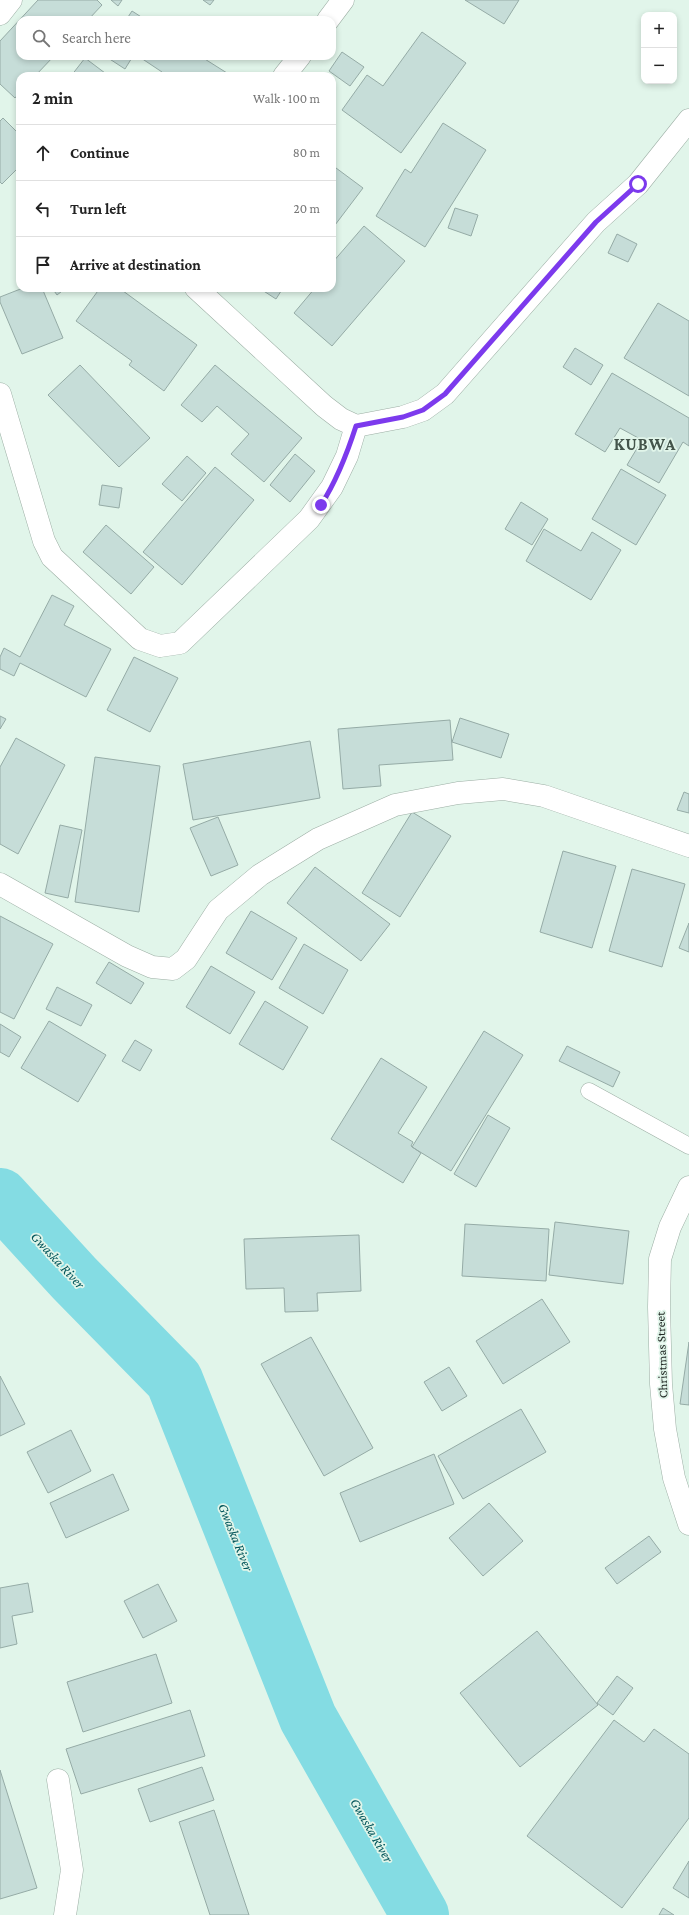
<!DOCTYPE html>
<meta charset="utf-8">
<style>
:root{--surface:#fff;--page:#f6f6f6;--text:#222;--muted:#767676;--line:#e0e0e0}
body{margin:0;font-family:"Crimson Pro",serif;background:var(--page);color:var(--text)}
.controls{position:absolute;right:12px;top:12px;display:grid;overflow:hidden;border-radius:8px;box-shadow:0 2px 6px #0003}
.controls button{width:36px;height:36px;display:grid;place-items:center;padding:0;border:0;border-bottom:1px solid var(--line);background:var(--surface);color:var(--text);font:20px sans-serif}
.stop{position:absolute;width:12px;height:12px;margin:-9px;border:3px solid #7c3aed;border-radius:50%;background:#fff}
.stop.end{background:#7c3aed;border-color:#fff;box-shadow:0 1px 4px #0008}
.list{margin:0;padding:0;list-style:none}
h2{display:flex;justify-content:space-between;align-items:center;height:52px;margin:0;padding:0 16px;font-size:17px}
h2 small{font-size:13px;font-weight:400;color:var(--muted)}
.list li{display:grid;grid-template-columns:26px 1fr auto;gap:12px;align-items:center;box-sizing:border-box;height:56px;padding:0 16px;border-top:1px solid var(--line)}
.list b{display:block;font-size:15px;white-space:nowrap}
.list em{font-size:13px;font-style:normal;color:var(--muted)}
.icon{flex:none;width:22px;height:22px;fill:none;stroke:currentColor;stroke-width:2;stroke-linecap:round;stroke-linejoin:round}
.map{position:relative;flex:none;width:689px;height:1915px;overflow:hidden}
.search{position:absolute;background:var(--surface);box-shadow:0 2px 6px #0003;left:16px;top:16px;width:320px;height:44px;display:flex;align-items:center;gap:10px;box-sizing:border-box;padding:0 14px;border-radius:12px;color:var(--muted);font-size:15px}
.panel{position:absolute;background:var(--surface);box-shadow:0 2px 6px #0003;left:16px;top:72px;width:320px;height:220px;border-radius:12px}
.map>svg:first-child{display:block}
</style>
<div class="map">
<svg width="689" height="1915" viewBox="0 0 689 1915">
<rect width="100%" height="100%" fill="#e1f5ea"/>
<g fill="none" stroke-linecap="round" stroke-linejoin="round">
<path stroke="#84dce3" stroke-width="58" d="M0 1197 74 1278 174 1380 308 1718 420 1915"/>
</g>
<path fill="#c6ddd8" stroke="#95aba6" d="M38 0H97L102 5 88 20H20V56H54L35 76H20V92L15 98 0 84V41Z
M111 0H122L118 6Z
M203 0H214L210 5Z
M465 0H519L504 24Z
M132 11 146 20H126Z
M422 32 466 63 401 153 342 110 367 75 383 86Z
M342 52 364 67 350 86 329 71Z
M105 56H133L125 69Z
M138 56H200L227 73 225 76H159L162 72Z
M85 58 109 76H71Z
M3 118 20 135V166L2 184 0 182V121Z
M443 123 486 150 425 247 376 216 405 169 411 173Z
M332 165 363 188 332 229Z
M455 208 478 215 471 236 448 228Z
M364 226 405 261 332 346 294 313 315 288H332V263Z
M617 234 637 244 628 262 608 253Z
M23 288H42L63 338 22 354 0 302V297Z
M52 288H66L57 295Z
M100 288H119L197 345 164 391 129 365 132 361 76 321Z
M259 288H283L276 299Z
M658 303 689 321V396L624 358Z
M575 348 603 365 591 385 563 367Z
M80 365 150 438 119 467 48 395Z
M215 365 302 438 264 482 231 454 249 434 217 406 202 422 181 405Z
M612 373 689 418V446L683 442 659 483 627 465 642 440 620 428 605 452 575 434Z
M295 454 315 471 290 502 270 485Z
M187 456 206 473 182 501 162 484Z
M215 467 254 500 182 585 143 552Z
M621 469 666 495 636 545 592 519Z
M102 485 122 488 119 508 99 505Z
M521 502 548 519 532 545 505 529Z
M106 525 154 567 131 594 83 552Z
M544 529 581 551 592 532 621 550 591 600 526 561Z
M52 595 74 606 64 625 111 649 86 697 20 663 14 676 0 669V657L4 648 20 657Z
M134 657 178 678 150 732 107 710Z
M0 716 6 719 0 729Z
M460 718 509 734 501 758 452 742Z
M450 720 453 760 379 765 381 786 343 789 338 729Z
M16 738 65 765 18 854 0 844V767Z
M310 741 320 798 193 820 183 764Z
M95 757 160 766 139 912 75 902Z
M684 792 689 794V813L677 810Z
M412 812 451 836 400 917 362 893Z
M218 817 238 865 211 876 190 828Z
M60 825 82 830 68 898 45 893Z
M563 851 616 866 592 948 540 932Z
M315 867 390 924 361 961 287 903Z
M632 869 685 884 662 967 609 951Z
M251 911 297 938 272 980 226 953Z
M0 916 53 944 14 1019 0 1012Z
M689 923V952L679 948Z
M304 944 348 970 323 1014 279 988Z
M109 962 144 983 131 1004 96 983Z
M211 966 255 992 230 1034 186 1007Z
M57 987 92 1005 81 1026 46 1009Z
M265 1001 308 1027 283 1070 239 1044Z
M49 1021 106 1055 78 1102 21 1068Z
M0 1024 21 1037 9 1057 0 1052Z
M484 1031 523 1055 451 1171 412 1147Z
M135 1040 152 1050 140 1071 122 1061Z
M567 1046 620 1072 613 1087 559 1061Z
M381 1058 427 1087 398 1133 413 1142 411 1146 421 1153 403 1183 331 1139Z
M488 1115 510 1128 476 1187 454 1174Z
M555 1222 629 1231 623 1284 549 1275Z
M465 1224 549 1229 546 1281 462 1276Z
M359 1235 361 1291 317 1293 318 1311 285 1312 284 1288 246 1289 244 1239Z
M542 1299 570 1342 503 1384 476 1341Z
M311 1337 373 1448 324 1476 261 1364Z
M689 1342V1405L680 1404Z
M449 1367 467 1396 442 1411 424 1382Z
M0 1376 25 1424 0 1436Z
M521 1409 546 1452 463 1499 438 1456Z
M71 1430 91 1471 48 1493 27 1452Z
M434 1454 454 1504 360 1542 340 1493Z
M113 1474 129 1510 66 1538 50 1503Z
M489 1503 523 1541 483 1576 449 1538Z
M649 1536 661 1552 617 1584 605 1568Z
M28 1583 33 1612 12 1616 17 1644 0 1648V1588Z
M158 1584 177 1621 143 1638 124 1601Z
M537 1631 598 1705 520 1767 460 1693Z
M156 1654 172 1703 83 1732 67 1682Z
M617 1676 633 1688 613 1715 597 1703Z
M190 1710 205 1756 81 1794 66 1749Z
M614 1720 644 1742 654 1729 689 1754V1818L622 1908 527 1836Z
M202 1767 214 1800 150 1822 138 1789Z
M0 1770 37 1888 0 1899Z
M214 1810 249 1915H210L179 1822Z
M689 1861V1898L673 1888Z
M663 1908 674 1915H659Z"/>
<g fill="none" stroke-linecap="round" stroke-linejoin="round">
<defs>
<path id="service" d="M589 1091 689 1146"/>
<path id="minor" d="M0 14 11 0
M328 20 343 0
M284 76 300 56
M196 288 324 406 341 419 356 426 403 417 423 410 445 394 596 222 638 184 689 120
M0 394 44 541 52 557 140 639 160 646 180 643 309 519 332 487 347 456 356 426
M0 884 127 956 152 967 173 969 186 959 218 910 260 875 318 839 395 805 458 793 503 789 544 796 689 846
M689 1187 670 1227 660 1259 659 1307 661 1384 665 1429 674 1478 689 1524
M58 1780 72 1870 65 1915"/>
</defs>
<use href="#service" stroke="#9caea4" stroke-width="17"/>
<use href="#minor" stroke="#9caea4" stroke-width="23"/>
<use href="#service" stroke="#fff" stroke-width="16"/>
<use href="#minor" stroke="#fff" stroke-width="22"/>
</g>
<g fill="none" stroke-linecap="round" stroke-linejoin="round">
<path stroke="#7c3aed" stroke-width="5" d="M321 505C337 480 347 454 356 426L403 417 423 410 445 394 596 222 638 184"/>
</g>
<g text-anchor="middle" stroke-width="3.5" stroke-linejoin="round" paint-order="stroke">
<g font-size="13" fill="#242b27" stroke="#e1f5ea">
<text transform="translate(661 1355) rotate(-92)" y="5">Christmas Street</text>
</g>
<g font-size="14" font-style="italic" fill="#005459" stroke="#e1f5ea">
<text transform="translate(58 1260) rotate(47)" y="5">Gwaska River</text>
<text transform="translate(236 1537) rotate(68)" y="5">Gwaska River</text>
<text transform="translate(372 1830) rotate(60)" y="5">Gwaska River</text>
</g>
<g font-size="17" font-weight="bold" letter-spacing="1" fill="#43544b" stroke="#e1f5ea">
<text x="645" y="450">KUBWA</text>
</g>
</g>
</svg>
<div class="controls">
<button>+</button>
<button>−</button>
</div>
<div class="stop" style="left:638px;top:184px"></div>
<div class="stop end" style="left:321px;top:505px"></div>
<div class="search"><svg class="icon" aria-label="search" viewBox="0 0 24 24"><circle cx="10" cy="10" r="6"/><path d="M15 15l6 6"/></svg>Search here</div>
<section class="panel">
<h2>2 min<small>Walk · 100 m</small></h2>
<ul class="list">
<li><svg class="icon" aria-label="ahead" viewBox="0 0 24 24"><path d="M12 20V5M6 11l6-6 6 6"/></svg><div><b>Continue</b></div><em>80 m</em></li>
<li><svg class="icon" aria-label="left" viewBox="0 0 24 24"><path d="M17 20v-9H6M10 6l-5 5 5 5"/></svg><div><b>Turn left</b></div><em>20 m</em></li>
<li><svg class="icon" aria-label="arrive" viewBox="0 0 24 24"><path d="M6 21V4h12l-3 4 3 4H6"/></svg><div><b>Arrive at destination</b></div></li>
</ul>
</section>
</div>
